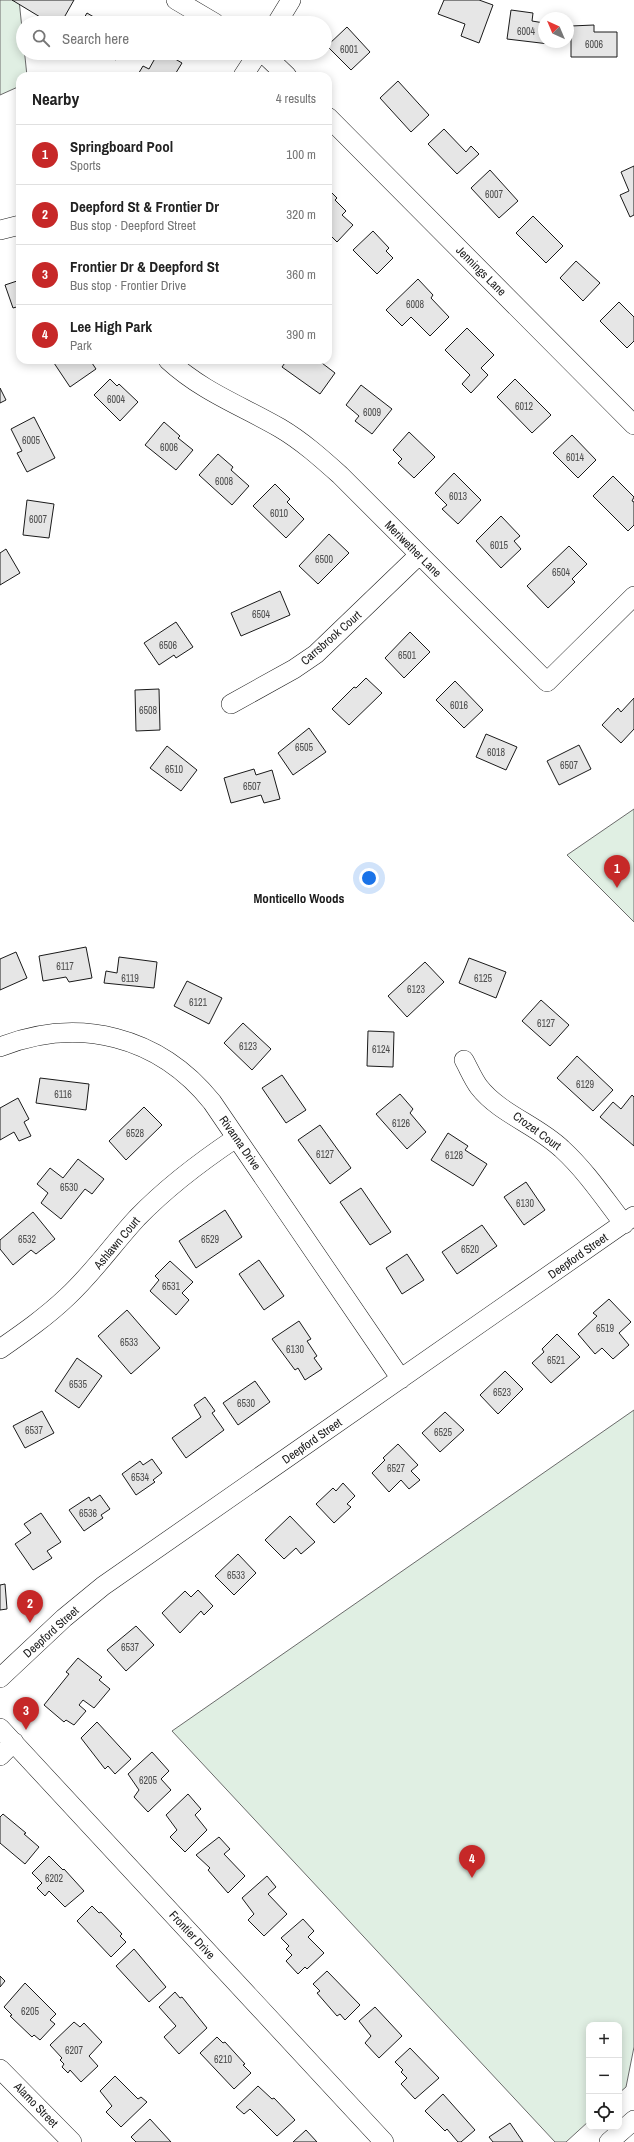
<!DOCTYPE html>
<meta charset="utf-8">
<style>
:root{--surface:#fff;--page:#f6f6f6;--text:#222;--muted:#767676;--line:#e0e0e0;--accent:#c62828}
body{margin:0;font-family:"Archivo Narrow",sans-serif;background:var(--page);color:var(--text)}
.controls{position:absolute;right:12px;bottom:12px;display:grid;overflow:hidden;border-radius:8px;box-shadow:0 2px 10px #0003}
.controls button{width:36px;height:36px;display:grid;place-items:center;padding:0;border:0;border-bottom:1px solid var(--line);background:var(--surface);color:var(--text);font:20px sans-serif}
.compass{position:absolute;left:538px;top:12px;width:36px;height:36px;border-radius:50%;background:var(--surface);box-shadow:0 2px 10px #0003;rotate:316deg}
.you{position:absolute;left:369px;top:878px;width:14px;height:14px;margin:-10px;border:3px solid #fff;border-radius:50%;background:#1a73e8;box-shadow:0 0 0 6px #1a73e833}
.badge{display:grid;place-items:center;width:26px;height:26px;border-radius:50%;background:var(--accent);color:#fff;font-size:13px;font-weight:700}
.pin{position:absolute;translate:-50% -33px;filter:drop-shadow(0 1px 2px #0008)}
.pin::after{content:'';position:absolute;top:21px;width:14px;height:12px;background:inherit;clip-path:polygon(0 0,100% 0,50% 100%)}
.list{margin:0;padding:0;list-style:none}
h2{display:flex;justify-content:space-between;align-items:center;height:52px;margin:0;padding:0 16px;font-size:17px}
h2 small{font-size:13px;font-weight:400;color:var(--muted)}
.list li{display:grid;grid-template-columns:26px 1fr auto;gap:12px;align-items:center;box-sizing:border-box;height:60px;padding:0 16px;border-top:1px solid var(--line)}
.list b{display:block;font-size:15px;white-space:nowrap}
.list p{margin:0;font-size:13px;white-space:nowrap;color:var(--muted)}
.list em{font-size:13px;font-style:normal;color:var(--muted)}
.icon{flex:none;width:22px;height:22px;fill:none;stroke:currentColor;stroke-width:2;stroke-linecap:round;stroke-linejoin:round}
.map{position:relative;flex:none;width:634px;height:2142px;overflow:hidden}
.search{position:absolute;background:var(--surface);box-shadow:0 2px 10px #0003;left:16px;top:16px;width:316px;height:44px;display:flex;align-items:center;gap:10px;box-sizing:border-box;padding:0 14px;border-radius:22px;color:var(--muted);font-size:15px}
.panel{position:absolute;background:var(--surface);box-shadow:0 2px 10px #0003;left:16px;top:72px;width:316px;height:292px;border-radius:12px}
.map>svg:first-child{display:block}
</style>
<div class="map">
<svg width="634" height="2142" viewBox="0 0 634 2142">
<rect width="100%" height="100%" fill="#fff"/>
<path fill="#e0efe3" stroke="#6a6a6a" d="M0 0H19L27 76H20V86L0 95Z
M634 809V922L567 855Z
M634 1410V2047L626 2087 619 2093V2025H589V2121L566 2142H555L172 1731Z"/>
<path fill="#e6e6e6" stroke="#1a1a1a" d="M12 0H74L61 23H50Z
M444 0H479L493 5 479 43 461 36 465 24 438 14Z
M511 10 533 13 532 21 544 23V42H550L549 44 507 39Z
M87 13 104 23H81Z
M594 25V32H617V57H571V26Z
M347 27 370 52 351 70 327 46Z
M104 53H121L116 60Z
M158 53H165L182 63 174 76H137L143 66 149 69Z
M398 81 429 115 411 132 380 98Z
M444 129 466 152 471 146 479 154 457 174 428 144Z
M634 166V215L630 217 620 195 629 191 621 172Z
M490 170 518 201 499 218 471 188Z
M328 189 337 198 335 200 346 211 342 215 353 225 337 242 328 233Z
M533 216 563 246 546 263 516 233Z
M373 231 389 248 386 251 393 258 377 274 353 250Z
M576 261 600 283 583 301 560 278Z
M418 279 433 295 431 298 449 317 430 336 411 317 402 326 386 310Z
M20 280V306L13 308 5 285Z
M619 302 634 317V341L627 348 600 321Z
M467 328 494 355 481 368 488 375 471 393 462 384 470 375 445 350Z
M52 360H90L96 369 70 387Z
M287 360H318L335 373 320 394 282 367Z
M110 379 117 386 119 384 138 402 120 421 94 395Z
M515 379 551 415 532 433 497 397Z
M361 385 392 409 372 434 355 421 359 416 346 405Z
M0 388 6 400 0 403Z
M34 417 55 458 27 472 17 453 22 451 11 429Z
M164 422 180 436 178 438 193 450 176 470 145 445Z
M409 432 435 457 414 478 398 463 402 459 393 450Z
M572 435 596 460 578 478 553 453Z
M218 454 233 467 231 470 249 486 232 505 199 475Z
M454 473 481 500 458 524 442 509 447 505 435 493Z
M613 476 634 497 632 501 634 502V525L628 531 593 496Z
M275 484 290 499 287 502 304 519 286 538 253 506Z
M27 500 54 504 49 538 23 535Z
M501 516 520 536 514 541 521 549 501 568 476 541Z
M329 534 349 553 318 584 299 566Z
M569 546 587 564 572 579 575 582 548 608 527 586Z
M6 549 20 573 0 585V553Z
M280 591 290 615 241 636 231 613Z
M176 622 193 647 176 658 174 655 159 665 144 643Z
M410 632 430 652 404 678 385 658Z
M366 678 382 693 349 725 332 709 354 687 356 688Z
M455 681 483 710 464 728 436 700Z
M159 689 160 730 136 731 135 690Z
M634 698V729L621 743 602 725 618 708 621 712Z
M309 728 326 752 293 775 278 753Z
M486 734 517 747 506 770 476 757Z
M579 745 591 769 559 785 547 761Z
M167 746 197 770 181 791 150 768Z
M254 769 256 775 272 770 280 799 264 803 261 795 231 803 224 778Z
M86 947 92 978 69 982 66 977 43 981 39 956Z
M16 952 27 978 0 990V959Z
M119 957 157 962 154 988 104 983 106 971 117 973Z
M469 958 506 972 496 998 459 983Z
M425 962 444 982 407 1017 388 996Z
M187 981 222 998 209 1024 174 1006Z
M541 1000 569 1025 550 1046 522 1021Z
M243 1023 271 1049 252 1070 224 1043Z
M368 1031 394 1032 393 1067 367 1066Z
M577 1056 613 1090 593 1111 557 1078Z
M282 1075 306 1110 286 1123 262 1088Z
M40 1078 89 1084 86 1110 36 1103Z
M400 1094 413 1109 410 1113 426 1132 407 1149 376 1114Z
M632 1095 634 1097V1146L600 1117 613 1102 621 1109Z
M18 1098 29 1119 24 1122 31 1136 19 1141 14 1132 0 1140V1108Z
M144 1107 162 1125 126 1160 109 1141Z
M320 1125 351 1168 330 1184 298 1140Z
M448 1133 468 1146 465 1150 487 1164 473 1186 431 1160Z
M78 1159 104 1179 92 1194 85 1189 61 1219 41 1203 48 1193 37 1184 50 1168 63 1178Z
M526 1182 545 1210 524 1225 504 1197Z
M361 1188 391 1232 370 1245 340 1202Z
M225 1210 242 1237 196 1268 179 1241Z
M33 1212 55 1239 36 1254 31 1250 13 1265 0 1249V1240Z
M482 1225 497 1246 457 1274 442 1252Z
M407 1254 424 1280 402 1294 386 1268Z
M259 1260 284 1296 264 1310 239 1274Z
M170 1261 193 1282 182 1293 189 1300 176 1315 150 1291 159 1280 155 1276Z
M609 1299 631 1322 619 1333 629 1345 613 1359 602 1348 595 1354 578 1334 597 1316 593 1313Z
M127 1310 160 1348 131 1374 98 1336Z
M299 1321 311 1339 307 1341 317 1356 314 1358 322 1369 305 1380 298 1368 295 1370 272 1339Z
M557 1334 580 1357 551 1383 532 1363 544 1352 542 1349Z
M77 1358 102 1376 79 1408 55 1391Z
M505 1371 523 1389 498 1414 480 1395Z
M255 1381 270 1402 238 1425 223 1403Z
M205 1397 215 1411 212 1413 224 1430 186 1458 172 1438 201 1417 194 1405Z
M42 1411 54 1433 25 1448 13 1426Z
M445 1412 464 1430 440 1452 422 1433Z
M398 1444 418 1465 411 1471 420 1480 409 1489 401 1480 389 1492 372 1473 385 1460 383 1458Z
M152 1459 162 1473 153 1480 155 1482 136 1495 122 1474 140 1461 143 1465Z
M343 1483 355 1496 347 1504 351 1507 334 1523 316 1504 333 1488 336 1491Z
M100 1495 110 1509 101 1515 103 1518 84 1531 69 1510 89 1497 91 1501Z
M41 1513 61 1542 47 1551 52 1558 33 1570 15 1544 31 1533 24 1524Z
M290 1516 315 1542 301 1554 296 1548 284 1559 265 1540Z
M238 1554 256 1573 234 1595 215 1576Z
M5 1584 7 1609 0 1610V1585Z
M198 1590 213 1606 204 1615 201 1611 180 1633 162 1613 185 1591 191 1597Z
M136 1626 154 1645 126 1671 107 1650Z
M78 1658 102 1677 99 1680 110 1689 94 1708 83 1700 79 1705 86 1711 74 1725 66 1720 64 1722 44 1705 69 1674 66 1672Z
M97 1722 131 1759 115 1774 108 1766 105 1769 81 1738Z
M152 1752 169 1771 161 1779 171 1790 148 1812 134 1797 139 1790 128 1774Z
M188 1794 201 1809 195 1815 207 1830 185 1852 170 1837 177 1830 166 1815Z
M3 1814 26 1833 24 1834 39 1847 25 1864 0 1843V1817Z
M219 1837 230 1849 224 1854 245 1876 228 1893 208 1870 210 1868 196 1855Z
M49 1856 63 1870 64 1869 84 1891 65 1907 49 1891 45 1896 37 1888 42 1883 32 1873Z
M267 1876 276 1887 268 1894 287 1914 264 1936 248 1920 254 1914 242 1898Z
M92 1906 99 1913 101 1912 122 1934 120 1936 126 1942 111 1957 77 1921Z
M303 1919 314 1931 308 1937 324 1953 307 1969 305 1967 298 1974 286 1961 292 1955 286 1949 289 1946 281 1938Z
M134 1949 166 1987 149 2002 116 1966Z
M327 1971 360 2005 345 2020 340 2014 337 2016 317 1993 320 1991 313 1984Z
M0 1976 5 1981 0 1987Z
M25 1983 56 2014 50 2020 55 2024 40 2040 34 2035 32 2037 10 2016 12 2015 4 2007Z
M175 1992 180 1998 182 1997 207 2028 179 2054 164 2037 176 2026 159 2007Z
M375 2007 402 2036 379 2058 365 2043 371 2036 359 2021Z
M74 2022 80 2027 84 2023 102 2042 89 2056 98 2066 81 2082 70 2070 68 2073 62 2067 64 2064 60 2060 62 2058 50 2045Z
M217 2037 223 2043 225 2042 245 2064 243 2065 251 2073 234 2089 200 2053Z
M410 2048 439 2078 415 2099 401 2084 407 2078 401 2072 403 2070 395 2062Z
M115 2076 138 2099 141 2097 147 2102 121 2127 106 2112 112 2106 100 2091Z
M258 2086 272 2099 274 2098 295 2120 277 2136 250 2109 244 2114 236 2107Z
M443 2094 475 2130 461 2142H458L447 2129 445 2131 425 2111Z
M150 2119 171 2142H136L131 2137Z
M510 2123 523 2142H493L489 2137Z
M306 2130 317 2142H293Z"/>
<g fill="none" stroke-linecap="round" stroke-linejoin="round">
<defs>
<path id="minor" d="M176 0 215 23
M277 23 291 0
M263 53 287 76
M243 76 258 53
M328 117 634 425
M0 230 20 225
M168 360C203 392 240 405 280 428 302 441 321 458 340 475L547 682 634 596
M231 704 294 669 316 654 419 555
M0 1047C79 1016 159 1036 212 1102L401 1379
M464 1060C469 1069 473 1079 479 1087 500 1114 537 1125 562 1149 586 1171 604 1198 624 1224
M0 1349C23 1333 46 1317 67 1297 93 1273 113 1244 137 1218 167 1187 200 1162 236 1138
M0 1678 64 1618 103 1586 634 1216
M0 1728 384 2142
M0 1756 14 1742
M0 2069 72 2142
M609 2142 634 2120"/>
</defs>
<use href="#minor" stroke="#1a1a1a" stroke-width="20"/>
<use href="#minor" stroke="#fff" stroke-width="19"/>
</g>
<g text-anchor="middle" stroke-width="3" stroke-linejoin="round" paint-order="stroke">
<g font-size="10" fill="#4d4d4d">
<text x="526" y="35">6004</text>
<text x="594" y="48">6006</text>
<text x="349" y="53">6001</text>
<text x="494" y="198">6007</text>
<text x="415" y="308">6008</text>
<text x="116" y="403">6004</text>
<text x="524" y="410">6012</text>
<text x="372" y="416">6009</text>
<text x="31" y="444">6005</text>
<text x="169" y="451">6006</text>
<text x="575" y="461">6014</text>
<text x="224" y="485">6008</text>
<text x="458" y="500">6013</text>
<text x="279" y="517">6010</text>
<text x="38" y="523">6007</text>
<text x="499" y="549">6015</text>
<text x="324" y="563">6500</text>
<text x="561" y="576">6504</text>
<text x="261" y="618">6504</text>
<text x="168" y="649">6506</text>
<text x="407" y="659">6501</text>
<text x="459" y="709">6016</text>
<text x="148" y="714">6508</text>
<text x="304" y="751">6505</text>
<text x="496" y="756">6018</text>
<text x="569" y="769">6507</text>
<text x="174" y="773">6510</text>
<text x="252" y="790">6507</text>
<text x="65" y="970">6117</text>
<text x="130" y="982">6119</text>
<text x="483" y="982">6125</text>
<text x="416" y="993">6123</text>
<text x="198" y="1006">6121</text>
<text x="546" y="1027">6127</text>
<text x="248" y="1050">6123</text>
<text x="381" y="1053">6124</text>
<text x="585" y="1088">6129</text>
<text x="63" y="1098">6116</text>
<text x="401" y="1127">6126</text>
<text x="135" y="1137">6528</text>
<text x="325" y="1158">6127</text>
<text x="454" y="1159">6128</text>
<text x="69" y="1191">6530</text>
<text x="525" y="1207">6130</text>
<text x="27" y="1243">6532</text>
<text x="210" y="1243">6529</text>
<text x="470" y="1253">6520</text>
<text x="171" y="1290">6531</text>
<text x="605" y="1332">6519</text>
<text x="129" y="1346">6533</text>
<text x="295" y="1353">6130</text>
<text x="556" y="1364">6521</text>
<text x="78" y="1388">6535</text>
<text x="502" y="1396">6523</text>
<text x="246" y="1407">6530</text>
<text x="34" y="1434">6537</text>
<text x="443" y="1436">6525</text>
<text x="396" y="1472">6527</text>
<text x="140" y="1481">6534</text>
<text x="88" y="1517">6536</text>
<text x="236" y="1579">6533</text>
<text x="130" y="1651">6537</text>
<text x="148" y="1784">6205</text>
<text x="54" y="1882">6202</text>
<text x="30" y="2015">6205</text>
<text x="74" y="2054">6207</text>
<text x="223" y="2063">6210</text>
</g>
<g font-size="12" fill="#1a1a1a" stroke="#fff">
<text transform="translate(481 271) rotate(45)" y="4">Jennings Lane</text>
<text transform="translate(413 549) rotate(45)" y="4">Meriwether Lane</text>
<text transform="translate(331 638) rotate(-41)" y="4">Carrsbrook Court</text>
<text transform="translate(537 1131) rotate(36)" y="4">Crozet Court</text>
<text transform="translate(240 1143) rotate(55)" y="4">Rivanna Drive</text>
<text transform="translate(117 1243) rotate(-50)" y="4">Ashlawn Court</text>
<text transform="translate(578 1256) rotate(-35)" y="4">Deepford Street</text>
<text transform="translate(312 1441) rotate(-35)" y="4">Deepford Street</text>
<text transform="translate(51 1632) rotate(-42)" y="4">Deepford Street</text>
<text transform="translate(192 1935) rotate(47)" y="4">Frontier Drive</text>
<text transform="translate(36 2105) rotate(46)" y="4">Alamo Street</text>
</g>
<g font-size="13" font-weight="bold" fill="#1a1a1a" stroke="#fff">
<text x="299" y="903">Monticello Woods</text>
</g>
</g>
</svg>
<div class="controls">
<button>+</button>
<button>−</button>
<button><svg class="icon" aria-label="locate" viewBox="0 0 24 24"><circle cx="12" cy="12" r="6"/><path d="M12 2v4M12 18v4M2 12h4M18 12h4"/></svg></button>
</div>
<svg class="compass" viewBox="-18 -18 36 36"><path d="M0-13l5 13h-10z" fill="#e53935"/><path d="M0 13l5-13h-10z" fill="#767676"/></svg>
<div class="you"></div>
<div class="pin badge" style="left:617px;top:888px">1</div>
<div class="pin badge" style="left:30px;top:1623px">2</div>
<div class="pin badge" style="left:26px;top:1730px">3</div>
<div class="pin badge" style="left:472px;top:1878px">4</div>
<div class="search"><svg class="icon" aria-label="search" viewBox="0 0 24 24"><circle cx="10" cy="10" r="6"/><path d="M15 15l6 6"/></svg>Search here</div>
<section class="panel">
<h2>Nearby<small>4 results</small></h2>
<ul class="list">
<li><span class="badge">1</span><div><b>Springboard Pool</b><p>Sports</p></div><em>100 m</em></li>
<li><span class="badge">2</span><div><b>Deepford St &amp; Frontier Dr</b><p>Bus stop · Deepford Street</p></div><em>320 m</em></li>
<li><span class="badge">3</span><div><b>Frontier Dr &amp; Deepford St</b><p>Bus stop · Frontier Drive</p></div><em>360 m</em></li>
<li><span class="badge">4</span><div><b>Lee High Park</b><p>Park</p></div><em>390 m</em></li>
</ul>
</section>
</div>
